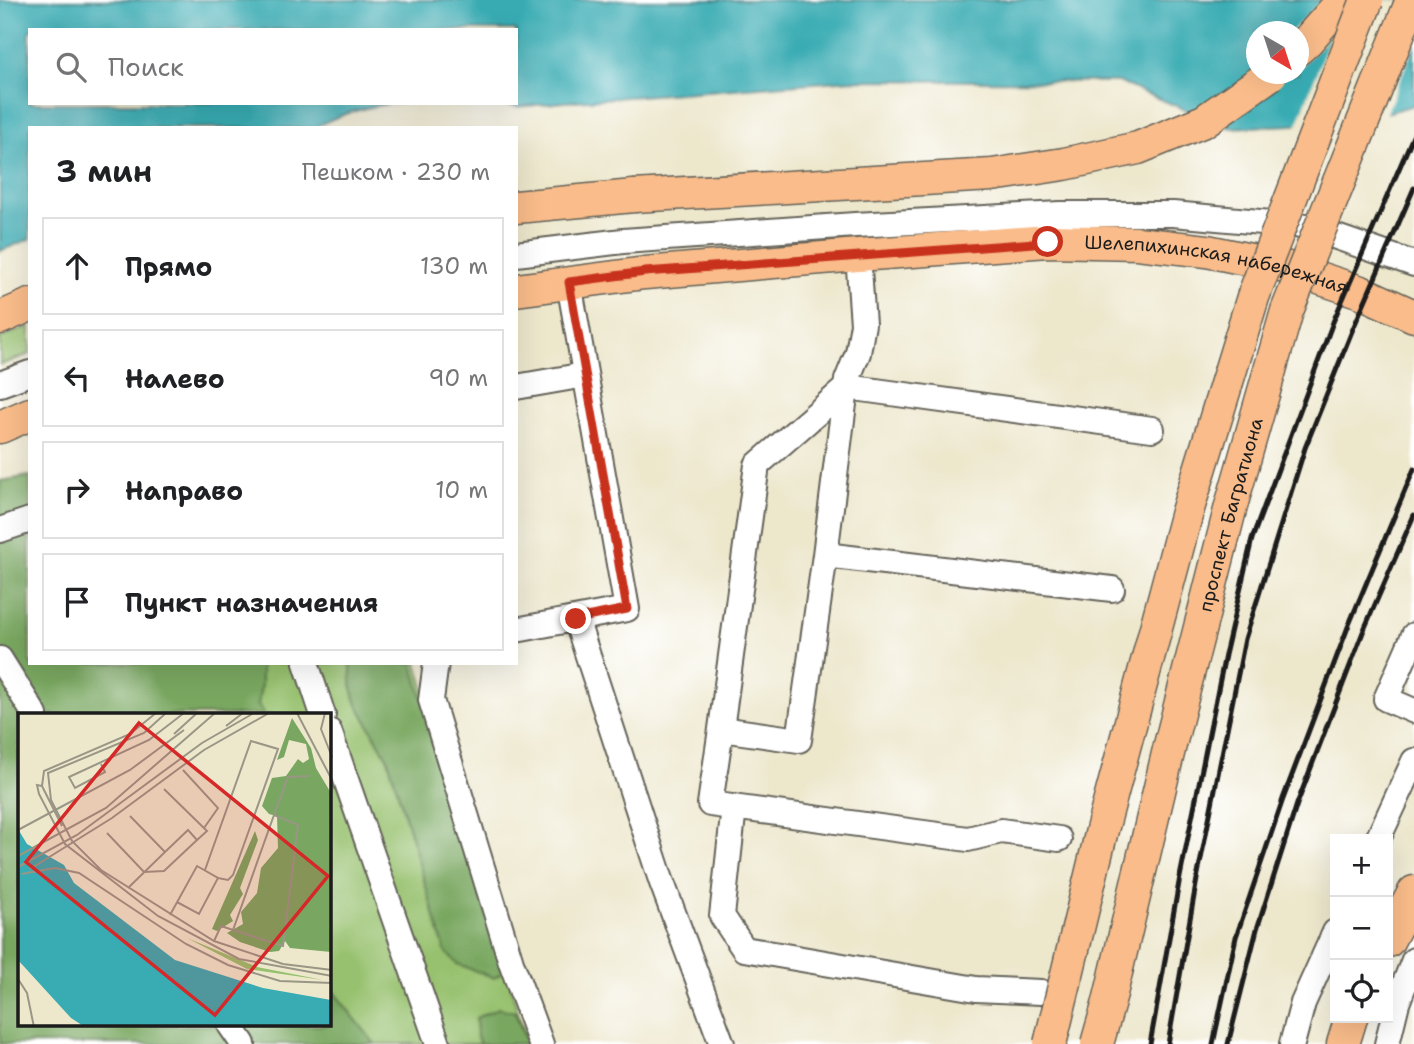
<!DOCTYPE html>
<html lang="ru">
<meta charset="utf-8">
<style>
:root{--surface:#fff;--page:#f2f2f2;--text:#202124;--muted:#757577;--line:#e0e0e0}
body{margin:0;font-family:"Shantell Sans",sans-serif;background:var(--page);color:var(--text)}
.controls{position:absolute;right:21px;bottom:21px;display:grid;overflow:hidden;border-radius:0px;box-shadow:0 7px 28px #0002}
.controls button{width:63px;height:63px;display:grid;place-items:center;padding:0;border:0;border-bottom:2px solid var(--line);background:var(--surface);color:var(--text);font:35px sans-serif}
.compass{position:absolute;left:1246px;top:21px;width:63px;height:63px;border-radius:50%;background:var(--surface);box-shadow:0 7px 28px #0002;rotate:141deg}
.stop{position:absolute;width:21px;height:21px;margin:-16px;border:5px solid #c8321e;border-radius:50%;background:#fff}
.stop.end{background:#c8321e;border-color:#fff;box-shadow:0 2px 7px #0008}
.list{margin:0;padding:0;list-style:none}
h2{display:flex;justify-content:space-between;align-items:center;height:91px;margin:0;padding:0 28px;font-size:30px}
h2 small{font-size:23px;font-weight:400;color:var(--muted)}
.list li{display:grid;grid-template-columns:46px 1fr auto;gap:21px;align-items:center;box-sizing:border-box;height:98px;margin:0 14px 14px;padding:0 14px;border:2px solid var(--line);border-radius:0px}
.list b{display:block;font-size:26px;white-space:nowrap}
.list em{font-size:23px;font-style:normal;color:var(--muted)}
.icon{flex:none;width:38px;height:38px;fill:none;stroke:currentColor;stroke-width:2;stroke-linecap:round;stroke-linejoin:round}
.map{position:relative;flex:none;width:1414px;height:1044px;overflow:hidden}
.search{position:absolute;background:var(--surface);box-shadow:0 7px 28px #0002;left:28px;top:28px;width:490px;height:77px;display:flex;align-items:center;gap:18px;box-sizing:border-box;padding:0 24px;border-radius:0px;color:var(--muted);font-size:26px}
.panel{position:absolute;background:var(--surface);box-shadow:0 7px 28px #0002;left:28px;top:126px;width:490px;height:539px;border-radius:0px}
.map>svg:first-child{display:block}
</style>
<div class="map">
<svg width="1414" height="1044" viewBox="0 0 1414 1044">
<rect width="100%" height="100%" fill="#fff"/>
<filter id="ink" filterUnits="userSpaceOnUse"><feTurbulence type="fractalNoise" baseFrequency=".0143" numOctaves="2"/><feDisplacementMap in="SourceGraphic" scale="14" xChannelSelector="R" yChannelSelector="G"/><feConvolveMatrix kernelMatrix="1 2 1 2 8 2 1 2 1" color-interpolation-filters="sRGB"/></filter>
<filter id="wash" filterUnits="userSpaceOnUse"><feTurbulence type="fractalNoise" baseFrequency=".00686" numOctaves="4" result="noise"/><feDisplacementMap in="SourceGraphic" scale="28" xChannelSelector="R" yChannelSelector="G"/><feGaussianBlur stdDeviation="1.57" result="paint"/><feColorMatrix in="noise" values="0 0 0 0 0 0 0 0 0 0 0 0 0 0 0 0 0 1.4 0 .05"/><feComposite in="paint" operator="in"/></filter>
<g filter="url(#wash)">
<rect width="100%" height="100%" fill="#ede7cc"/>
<path fill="#97c16e" stroke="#5a6e45" stroke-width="2" fill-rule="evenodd" d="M30 326V354L0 365V338Z
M0 499 30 663H417L521 1022 530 1044H0ZM19 715H329V1025H19Z"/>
<path fill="#79a761" stroke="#4a623e" stroke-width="2" d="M30 476V663H261V685L258 705 265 715H19V1025H329V984L330 987 375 1044H0V481Z
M348 663H412L503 972 494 978 457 964 445 951 388 759 356 702 351 684V666Z
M499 1008 515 1012 527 1044H480L477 1037 476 1018Z"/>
<path fill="#39abb2" stroke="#2a6467" stroke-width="2" fill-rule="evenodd" d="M0 0H1414V105L1355 122 1230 128 1118 82 853 80 574 101 518 107 485 103H516V30H30V103H400C371 105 339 114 314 128H30V239L0 251ZM1256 32H1298V74H1256Z"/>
<path fill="#ede7cc" d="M1322 0H1414V45L1385 117 1355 126 1296 128 1330 36 1299 68 1298 32 1292 31Z"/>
</g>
<g filter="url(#ink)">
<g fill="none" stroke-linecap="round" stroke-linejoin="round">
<defs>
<path id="minor" d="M516 254 623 241 855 225 1060 214H1173L1305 226 1414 264
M858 255 863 324 858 353 847 380 825 555 1112 589
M0 384 30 373
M516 387 585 375
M0 530 30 520
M825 555 799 740 721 729 710 804 968 839 1001 831 1059 839
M576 619 661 880 722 1044
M516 630 627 609 569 283
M1414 635 1386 699 1414 711
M0 659 35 715
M306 663 323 715
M436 663 431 700 511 962 541 1044
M721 729 757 465 847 387 1152 429
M329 731 438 1044
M734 807 722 916 744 949 976 989 1041 992
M1378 839 1414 761
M230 1025 243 1044
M1292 1044 1303 1003 1335 932
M1387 1044 1397 1003 1414 960"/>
<g id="major">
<path d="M1298 49 1308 40 1343 0"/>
<path d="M516 207 634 196"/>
<path id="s1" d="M516 290 645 273 858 255 1048 241 1137 243 1207 251 1285 267 1361 292 1414 316"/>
<path d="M0 318 30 305"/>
<path d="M0 427 30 414"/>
<path d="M1388 941 1414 892"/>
<path d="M1343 1044 1351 1018"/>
</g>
</defs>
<use href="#minor" stroke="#65635a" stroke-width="28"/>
<use href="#major" stroke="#65635a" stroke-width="35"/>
<use href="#minor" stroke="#fff" stroke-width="24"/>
<use href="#major" stroke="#f9bc8a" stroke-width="32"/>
<path stroke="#1c1c1c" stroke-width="5" d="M1150 1044 1180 877 1225 655 1252 539 1333 322 1414 134
M1168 1044 1197 879 1245 639 1305 448 1352 331 1414 188
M1213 1044 1236 937 1283 799 1348 627 1414 469
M1228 1044 1257 929 1297 804 1363 632 1414 515"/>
<defs>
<g id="major-bridge">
<path d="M634 196 992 175 1064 164 1138 148 1204 121 1271 74"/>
<path d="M1050 1044 1102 830 1187 512 1253 297 1367 0"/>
<path id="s2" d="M1097 1044 1109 1002 1170 745 1231 506 1287 311 1412 0"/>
</g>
</defs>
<use href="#major-bridge" stroke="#65635a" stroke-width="35" stroke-linecap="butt"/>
<use href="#major-bridge" stroke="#f9bc8a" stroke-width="32"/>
</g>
</g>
<g fill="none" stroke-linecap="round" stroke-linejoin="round" filter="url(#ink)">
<path stroke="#c8321e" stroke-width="9" d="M576 619 627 609 569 282 645 272 1048 242"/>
</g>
<g text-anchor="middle" stroke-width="6" stroke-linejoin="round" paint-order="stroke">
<g font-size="19" fill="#1c1c1c" stroke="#fff">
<text dy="7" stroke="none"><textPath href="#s1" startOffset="705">Шелепихинская набережная</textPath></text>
<text dy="7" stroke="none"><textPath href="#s2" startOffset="546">проспект Багратиона</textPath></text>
</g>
</g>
<g transform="translate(18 713)">
<rect width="313" height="313" fill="#ede7cc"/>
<path d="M169 225 239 254 305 267 229 256Z" fill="#97c16e"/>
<path d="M274 5 293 35 298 55 313 80V239L272 235 267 228 261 238 252 239 222 229 209 220 225 211 223 199 239 180 243 155 260 135 259 103 251 101 244 93 254 65 268 63 280 46 285 50 291 46 288 31 271 27 266 44 259 47ZM237 118 240 127 222 175 225 181 212 202 215 208 199 218 194 216Z" fill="#79a761"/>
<path d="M0 116 9 131 46 152 56 170 157 247 245 275 313 287V313L67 314 53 305 0 247Z" fill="#39abb2"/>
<path fill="none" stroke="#999686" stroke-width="2" d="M148 0 126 20 30 60 33 87 54 128 83 157 196 228 265 251 314 257M279 0 314 67M307 0 303 16 314 44M208 13 225 0M156 21 179 0M83 51 87 59 57 75 51 64 131 27 166 0M165 57 200 95 186 115M24 73 19 72 21 81 47 131 140 203 221 246 314 263M146 76 189 118 179 127 170 117 147 139M256 102 270 64 292 63M44 113 24 73 26 58 112 21 138 0M0 117 112 57 166 17M89 120 126 159 146 158 179 127M0 143 88 95 197 0M0 154 59 122 184 30 236 0M12 156 94 105 186 37 251 0M187 157 233 28 260 36 215 162 210 167 200 165M3 161 37 155 61 160 168 231 210 252 262 268 314 270M110 175 147 139 112 103M152 202 179 153 200 165 181 201 159 189M196 228 203 213 215 217 256 102 280 112 265 233 215 217M0 266 9 280 16 314"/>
<path fill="#d62828" fill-opacity="0.15" stroke="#d62828" stroke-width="3.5" d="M121 10 310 163 197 302 8 149Z"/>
<rect width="313" height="313" fill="none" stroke="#1c1c1c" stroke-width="3.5"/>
</g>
</svg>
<div class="controls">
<button>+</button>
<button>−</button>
<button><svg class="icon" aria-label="locate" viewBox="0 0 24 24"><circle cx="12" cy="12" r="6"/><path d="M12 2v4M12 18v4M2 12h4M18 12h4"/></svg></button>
</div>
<svg class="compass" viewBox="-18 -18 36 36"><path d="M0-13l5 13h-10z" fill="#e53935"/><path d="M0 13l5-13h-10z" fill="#757577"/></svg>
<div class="stop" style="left:1048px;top:242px"></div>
<div class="stop end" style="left:576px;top:619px"></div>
<div class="search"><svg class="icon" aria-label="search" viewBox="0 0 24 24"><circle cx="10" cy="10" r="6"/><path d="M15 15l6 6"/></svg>Поиск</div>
<section class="panel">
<h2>3 мин<small>Пешком · 230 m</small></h2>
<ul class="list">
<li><svg class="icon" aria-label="ahead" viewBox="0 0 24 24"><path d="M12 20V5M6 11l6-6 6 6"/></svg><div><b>Прямо</b></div><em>130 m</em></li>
<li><svg class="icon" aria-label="left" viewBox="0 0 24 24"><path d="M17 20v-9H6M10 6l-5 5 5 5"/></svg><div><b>Налево</b></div><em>90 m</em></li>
<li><svg class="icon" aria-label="right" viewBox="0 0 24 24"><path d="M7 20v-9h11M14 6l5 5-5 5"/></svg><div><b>Направо</b></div><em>10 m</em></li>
<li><svg class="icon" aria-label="arrive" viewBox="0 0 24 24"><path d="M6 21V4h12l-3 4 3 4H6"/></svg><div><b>Пункт назначения</b></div></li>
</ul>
</section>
</div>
